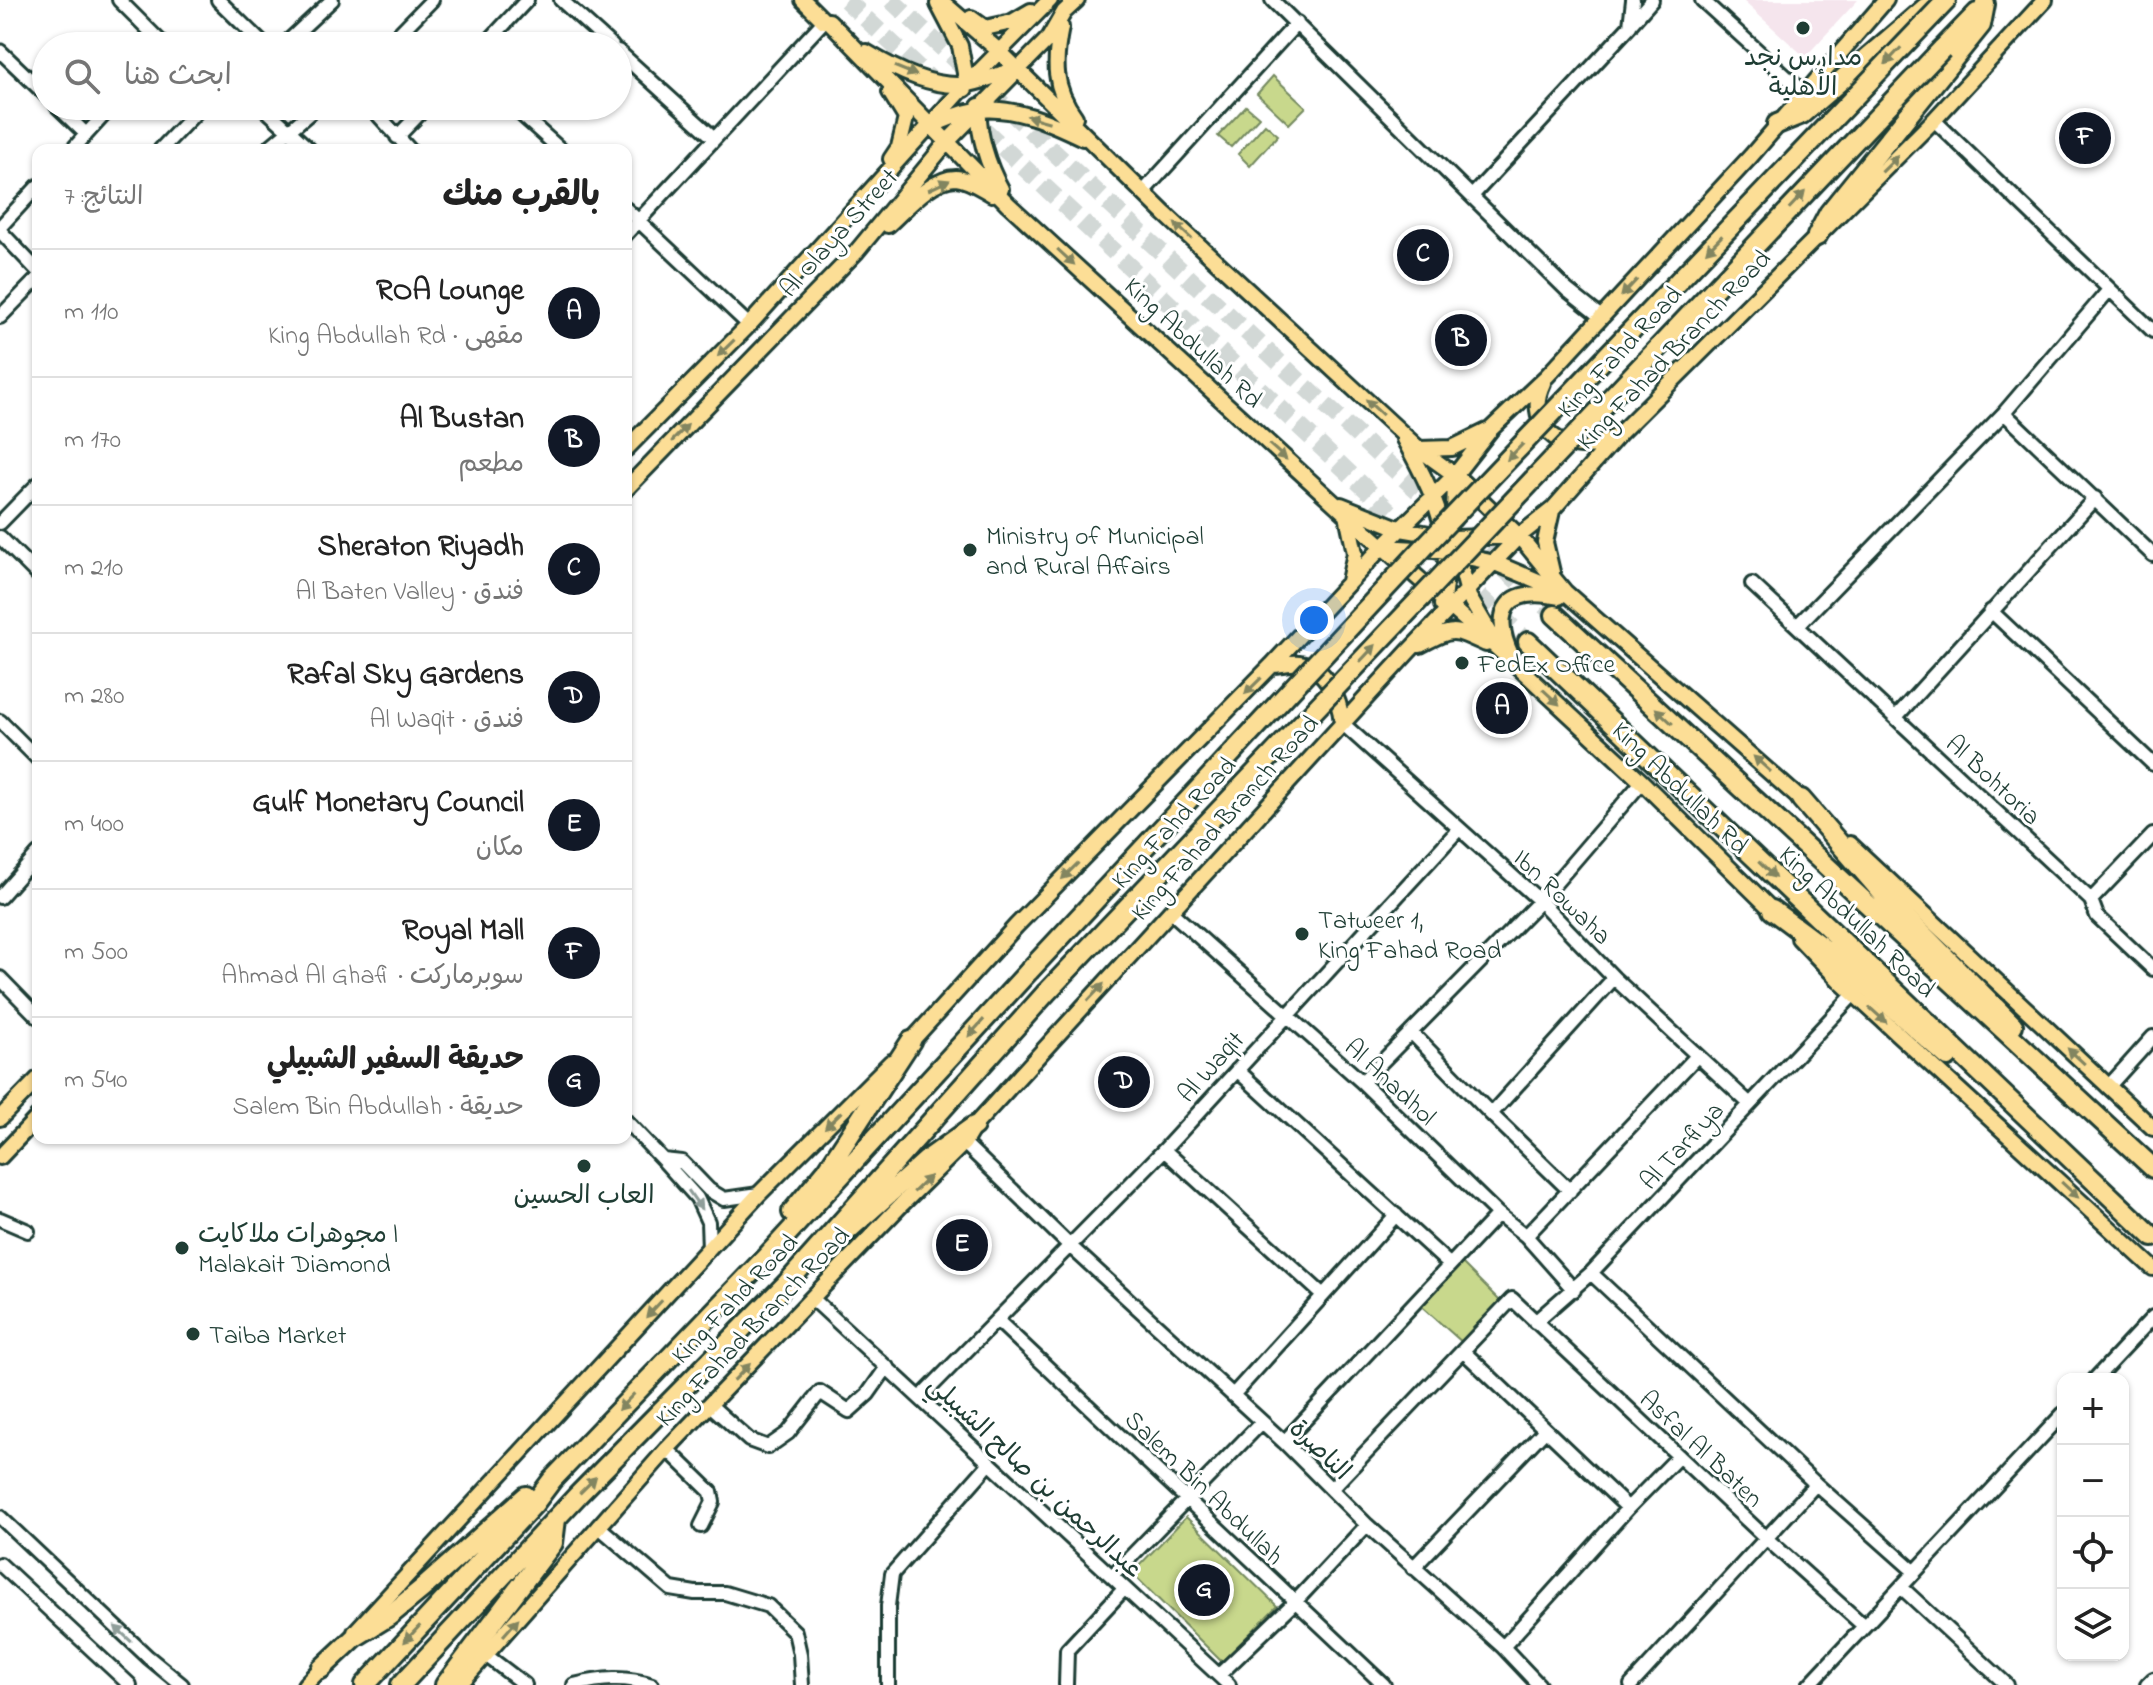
<!DOCTYPE html>
<html lang="ar">
<meta charset="utf-8">
<style>
:root{--surface:#fff;--page:#f6f6f6;--text:#222;--muted:#767676;--line:#e0e0e0;--accent:#111827}
body{margin:0;font-family:"Indie Flower","Playpen Sans Arabic",sans-serif;background:var(--page);color:var(--text);direction:rtl}
.controls{position:absolute;right:24px;bottom:24px;display:grid;overflow:hidden;border-radius:16px;box-shadow:0 2px 6px #0004}
.controls button{width:72px;height:72px;display:grid;place-items:center;padding:0;border:0;border-bottom:2px solid var(--line);background:var(--surface);color:var(--text);font:40px sans-serif}
.you{position:absolute;left:1314px;top:620px;width:28px;height:28px;margin:-20px;border:6px solid #fff;border-radius:50%;background:#1a73e8;box-shadow:0 0 0 12px #1a73e833}
.badge{display:grid;place-items:center;width:52px;height:52px;border-radius:50%;background:var(--accent);color:#fff;font-size:26px;font-weight:700}
.pin{position:absolute;translate:-50% -50%;border:4px solid #fff;box-shadow:0 2px 8px #0006}
.list{margin:0;padding:0;list-style:none}
h2{display:flex;justify-content:space-between;align-items:center;height:104px;margin:0;padding:0 32px;font-size:34px}
h2 small{font-size:26px;font-weight:400;color:var(--muted)}
.list li{display:grid;grid-template-columns:52px 1fr auto;gap:24px;align-items:center;box-sizing:border-box;height:128px;padding:0 32px;border-top:2px solid var(--line)}
.list b{display:block;font-size:30px;white-space:nowrap}
.list p{margin:0;font-size:26px;white-space:nowrap;color:var(--muted)}
.list em{font-size:26px;font-style:normal;color:var(--muted)}
.icon{flex:none;width:44px;height:44px;fill:none;stroke:currentColor;stroke-width:2;stroke-linecap:round;stroke-linejoin:round}
.map{position:relative;flex:none;width:2153px;height:1685px;overflow:hidden;direction:ltr}
.search{position:absolute;background:var(--surface);box-shadow:0 2px 6px #0004;left:32px;top:32px;width:600px;height:88px;display:flex;align-items:center;gap:20px;box-sizing:border-box;padding:0 28px;border-radius:44px;color:var(--muted);font-size:30px}
.panel{position:absolute;background:var(--surface);box-shadow:0 2px 6px #0004;left:32px;top:144px;width:600px;height:1000px;border-radius:16px;direction:rtl}
.map>svg:first-child{display:block}
</style>
<div class="map">
<svg width="2153" height="1685" viewBox="0 0 2153 1685">
<rect width="100%" height="100%" fill="#fff"/>
<filter id="ink" filterUnits="userSpaceOnUse"><feTurbulence type="fractalNoise" baseFrequency=".0125" numOctaves="2"/><feDisplacementMap in="SourceGraphic" scale="16" xChannelSelector="R" yChannelSelector="G"/><feConvolveMatrix kernelMatrix="1 2 1 2 8 2 1 2 1" color-interpolation-filters="sRGB"/></filter>
<g filter="url(#ink)">
<path fill="#f5e5ed" d="M1742 0H1858L1805 57Z"/>
<path fill="#c8d88c" stroke="#748a60" stroke-width="2" d="M1273 76 1306 107 1289 124 1257 94Z
M1246 106 1259 117 1231 147 1218 136Z
M1265 124 1278 135 1250 166 1238 154Z
M1460 1261 1501 1302 1463 1343 1420 1305Z
M1186 1517 1277 1606 1222 1662 1132 1573Z"/>
<g fill="none" stroke-linecap="round" stroke-linejoin="round">
<path stroke="#d2d8d6" stroke-width="18" stroke-dasharray="18 9" stroke-linecap="butt" d="M846 0 1415 535
M891 0 1371 448 1555 615
M1460 578 1528 642"/>
<defs>
<path id="minor" d="M119 0 165 46
M218 0 265 46
M561 0 612 46
M1272 0 1567 290 1601 317
M1702 0 1804 93
M1630 25 1652 0
M283 46 332 0
M387 46 432 0
M484 46 527 0
M0 51 46 95
M618 51 714 138
M57 106 86 134
M262 106 310 150
M370 106 410 150
M512 106 561 150
M1934 120 2153 331
M397 137 427 106
M72 150 112 106
M160 150 202 106
M266 150 318 106
M1143 192 1297 23
M1472 196 1630 26 1633 0
M626 209 749 325
M0 227 38 186
M0 231 38 271
M626 234 824 21
M0 317 38 278
M2004 413 2153 555
M0 523 38 484
M0 537 38 575
M1752 584 2091 900 2097 916 2153 969
M1991 611 2153 764
M1798 625 2004 413 2109 290
M1896 717 2095 498
M0 721 38 759
M1342 723 1540 901 1614 978 1750 1104
M0 897 38 854
M2091 900 2153 835
M1170 911 1362 1082 1498 1214 1526 1236 1574 1290
M0 978 38 1017
M1411 1032 1491 1114 1570 1191
M1237 1070 1450 1265
M1362 1082 1540 901 1642 782
M2108 1087 2153 1037
M1491 1114 1614 978
M626 1121 663 1160 682 1162 709 1190 724 1199 759 1194
M964 1143 1070 1246 1284 1442 1367 1525 1503 1647 1539 1685
M1164 1150 1323 1295
M663 1160 697 1198 708 1222 709 1249
M0 1219 28 1231
M1526 1236 1697 1056
M1591 1273 1816 1484 1915 1572
M813 1299 1229 1685
M997 1320 1384 1685
M1535 1322 1591 1273 1854 994
M1464 1352 1628 1508
M2095 1379 2153 1317
M1233 1395 1396 1215
M921 1397 1164 1150 1459 829
M710 1405 749 1440 768 1447 788 1433 820 1392 849 1411 868 1394 887 1367
M1284 1442 1498 1214
M667 1449 711 1492 713 1502 701 1526
M1331 1489 1512 1299 1767 1539 1864 1626
M0 1517 148 1657 182 1685
M598 1526 671 1589 695 1593H725L768 1606 795 1632 800 1654 802 1685
M0 1564 130 1685
M1413 1568 1545 1430
M1112 1576 1262 1422
M1901 1587 2007 1685
M1503 1647 1628 1508 1679 1456
M487 1656 525 1685
M1219 1675 1294 1603 1367 1525
M574 1685C602 1678 626 1676 652 1685
M888 1685V1606L892 1574 990 1463
M1066 1685 1067 1650 1124 1589
M1631 1685 1816 1484
M1809 1685 2063 1414
M2147 1685 2153 1679"/>
<path id="major" d="M803 0 824 21H829L1008 204 1347 515 1514 663 1642 782 1779 917
M940 0 999 51 1165 214 1419 449 1455 475 1519 536 1565 592 1808 806
M938 4 960 46 967 84 965 89
M971 18 985 28 1012 22 1031 11
M1061 27C1054 61 1053 88 1075 117
M866 52C894 69 935 90 969 84 984 81 998 75 1012 70
M890 92 906 118 899 147 891 159
M979 106C977 132 988 166 1001 189
M935 124C949 119 964 111 978 110 1015 106 1052 123 1083 138
M888 225C905 210 931 178 956 178 969 179 981 188 992 194
M1543 383C1521 429 1571 462 1613 438
M1404 439C1436 499 1455 534 1442 605
M626 449 749 325 967 84 1050 0
M1419 449 1452 448 1487 431
M626 489 857 251 947 142 1049 38 1064 12 1077 0
M1341 505 1401 529 1453 538 1519 536
M1347 515 1355 553 1349 581
M1454 519 1455 475
M1382 547 1434 550 1495 563 1562 591
M1457 551 1469 597 1493 638
M1552 572 1545 542 1552 511
M1420 645C1453 628 1452 628 1486 644
M1512 657C1490 610 1507 586 1559 597
M1272 665C1281 665 1291 662 1299 663 1327 666 1340 700 1342 723
M1850 844 2153 1128
M1799 938 1841 982 2153 1268
M906 1047 1016 926 1272 665 1382 547 1455 475 1491 429 1547 376 1751 156 1886 0
M0 1118 38 1079
M0 1157 38 1117
M355 1632 759 1194 891 1062
M305 1685 327 1662
M459 1685 667 1449 902 1204 964 1143 974 1126 1409 651 1519 536 1553 509 1620 433 1934 120 2045 0"/>
<path id="highway" d="M1942 49 1977 13
M1777 124 1802 114 1925 8 1946 0
M1817 236 1829 213 1981 25 1985 4
M1555 615 2153 1168
M1528 642 2153 1237
M1801 799 1884 895 2013 1025
M1772 910 1834 956 1948 1057
M792 1212 827 1170 911 1041
M845 1233 928 1159 974 1126
M321 1669 355 1637 389 1616 423 1588 526 1496
M365 1685 534 1504 552 1480 767 1256 1029 971
M401 1685 578 1495 787 1283 1045 994
M445 1685 553 1543 556 1519"/>
</defs>
<use href="#minor" stroke="#1f3d34" stroke-width="18"/>
<use href="#major" stroke="#1f3d34" stroke-width="20"/>
<use href="#highway" stroke="#1f3d34" stroke-width="24"/>
<use href="#minor" stroke="#fff" stroke-width="12"/>
<use href="#major" stroke="#fcde96" stroke-width="14"/>
<use href="#highway" stroke="#fcde96" stroke-width="18"/>
<defs>
<path id="highway-bridge" d="M1029 971 1426 545 1947 0
M1045 994 1942 49"/>
</defs>
<use href="#highway-bridge" stroke="#1f3d34" stroke-width="24" stroke-linecap="butt"/>
<use href="#highway-bridge" stroke="#fcde96" stroke-width="18"/>
</g>
<defs><path id="oneway-solid" d="M-6-.8H1V-3.2L6.5 0L1 3.2V.8H-6Z" transform="scale(2)"/></defs>
<g fill="#828560">
<use href="#oneway-solid" transform="translate(1893 56) rotate(133)"/>
<use href="#oneway-solid" transform="translate(906 71) rotate(22)"/>
<use href="#oneway-solid" transform="translate(1038 119) rotate(-164)"/>
<use href="#oneway-solid" transform="translate(1890 164) rotate(-45)"/>
<use href="#oneway-solid" transform="translate(939 185) rotate(-25)"/>
<use href="#oneway-solid" transform="translate(1797 200) rotate(-47)"/>
<use href="#oneway-solid" transform="translate(1183 231) rotate(-137)"/>
<use href="#oneway-solid" transform="translate(1714 244) rotate(134)"/>
<use href="#oneway-solid" transform="translate(1066 257) rotate(43)"/>
<use href="#oneway-solid" transform="translate(1629 288) rotate(133)"/>
<use href="#oneway-solid" transform="translate(726 348) rotate(135)"/>
<use href="#oneway-solid" transform="translate(1374 407) rotate(-137)"/>
<use href="#oneway-solid" transform="translate(680 433) rotate(-46)"/>
<use href="#oneway-solid" transform="translate(1278 452) rotate(42)"/>
<use href="#oneway-solid" transform="translate(1515 452) rotate(134)"/>
<use href="#oneway-solid" transform="translate(1368 653) rotate(-47)"/>
<use href="#oneway-solid" transform="translate(1253 686) rotate(135)"/>
<use href="#oneway-solid" transform="translate(1551 697) rotate(43)"/>
<use href="#oneway-solid" transform="translate(1664 716) rotate(-137)"/>
<use href="#oneway-solid" transform="translate(1762 764) rotate(-138)"/>
<use href="#oneway-solid" transform="translate(1767 870) rotate(44)"/>
<use href="#oneway-solid" transform="translate(1070 871) rotate(135)"/>
<use href="#oneway-solid" transform="translate(1096 992) rotate(-47)"/>
<use href="#oneway-solid" transform="translate(1878 1015) rotate(42)"/>
<use href="#oneway-solid" transform="translate(976 1028) rotate(132)"/>
<use href="#oneway-solid" transform="translate(2076 1056) rotate(-137)"/>
<use href="#oneway-solid" transform="translate(833 1120) rotate(135)"/>
<use href="#oneway-solid" transform="translate(922 1184) rotate(-44)"/>
<use href="#oneway-solid" transform="translate(2070 1190) rotate(43)"/>
<use href="#oneway-solid" transform="translate(654 1309) rotate(133)"/>
<use href="#oneway-solid" transform="translate(742 1372) rotate(-46)"/>
<use href="#oneway-solid" transform="translate(626 1402) rotate(134)"/>
<use href="#oneway-solid" transform="translate(588 1485) rotate(-45)"/>
<use href="#oneway-solid" transform="translate(511 1627) rotate(-49)"/>
<use href="#oneway-solid" transform="translate(412 1634) rotate(133)"/>
</g>
<g fill="#8f9e9a">
<use href="#oneway-solid" transform="translate(695 1200) rotate(55)"/>
<use href="#oneway-solid" transform="translate(123 1634) rotate(-137)"/>
</g>
</g>
<g fill="#1f3d34" stroke="#fff" stroke-width="3">
<circle cx="1803" cy="28" r="8"/>
<circle cx="970" cy="550" r="8"/>
<circle cx="1462" cy="663" r="8"/>
<circle cx="1302" cy="934" r="8"/>
<circle cx="584" cy="1166" r="8"/>
<circle cx="182" cy="1248" r="8"/>
<circle cx="193" cy="1334" r="8"/>
</g>
<g text-anchor="middle" stroke-width="6" stroke-linejoin="round" paint-order="stroke">
<g font-size="26" fill="#1f3d34" stroke="#fff" text-anchor="start">
<text x="1803" y="65" text-anchor="middle">مدارس نجد<tspan x="1803" dy="30">الأهلية</tspan></text>
<text x="986" y="544">Ministry of Municipal<tspan x="986" dy="30">and Rural Affairs</tspan></text>
<text x="1478" y="672">FedEx Office</text>
<text x="1318" y="928">Tatweer 1,<tspan x="1318" dy="30">King Fahad Road</tspan></text>
<text x="584" y="1203" text-anchor="middle">العاب الحسين</text>
<text x="198" y="1242">مجوهرات ملاكايت |<tspan x="198" dy="30">Malakait Diamond</tspan></text>
<text x="209" y="1343">Taiba Market</text>
</g>
<g font-size="26" fill="#1f3d34" stroke="#fff">
<text transform="translate(838 232) rotate(-48)" y="9">Al Olaya Street</text>
<text transform="translate(1194 342) rotate(43)" y="9">King Abdullah Rd</text>
<text transform="translate(1673 349) rotate(-46)" y="9">King Fahad Branch Road</text>
<text transform="translate(1619 351) rotate(-47)" y="9">King Fahd Road</text>
<text transform="translate(1994 779) rotate(43)" y="9">Al Bohtoria</text>
<text transform="translate(1681 787) rotate(44)" y="9">King Abdullah Rd</text>
<text transform="translate(1224 817) rotate(-48)" y="9">King Fahad Branch Road</text>
<text transform="translate(1173 822) rotate(-47)" y="9">King Fahd Road</text>
<text transform="translate(1563 896) rotate(44)" y="9">Ibn Rowaha</text>
<text transform="translate(1858 921) rotate(44)" y="9">King Abdullah Road</text>
<text transform="translate(1210 1066) rotate(-48)" y="9">Al Waqit</text>
<text transform="translate(1391 1081) rotate(43)" y="9">Al Anadhol</text>
<text transform="translate(1681 1145) rotate(-47)" y="9">Al Tarfiya</text>
<text transform="translate(734 1298) rotate(-46)" y="9">King Fahd Road</text>
<text transform="translate(752 1326) rotate(-46)" y="9">King Fahad Branch Road</text>
<text transform="translate(1702 1448) rotate(43)" y="9">Asfal Al Baten</text>
<text transform="translate(1321 1449) rotate(44)" y="9">الناصرة</text>
<text transform="translate(1036 1476) rotate(43)" y="9">عبدالرحمن بن صالح الشبيلي</text>
<text transform="translate(1205 1487) rotate(44)" y="9">Salem Bin Abdullah</text>
</g>
</g>
</svg>
<div class="controls">
<button>+</button>
<button>−</button>
<button><svg class="icon" aria-label="locate" viewBox="0 0 24 24"><circle cx="12" cy="12" r="6"/><path d="M12 2v4M12 18v4M2 12h4M18 12h4"/></svg></button>
<button><svg class="icon" aria-label="layers" viewBox="0 0 24 24"><path d="M12 4l9 5-9 5-9-5zM3 14l9 5 9-5"/></svg></button>
</div>
<div class="you"></div>
<div class="pin badge" style="left:1502px;top:708px">A</div>
<div class="pin badge" style="left:1461px;top:340px">B</div>
<div class="pin badge" style="left:1423px;top:255px">C</div>
<div class="pin badge" style="left:1124px;top:1082px">D</div>
<div class="pin badge" style="left:962px;top:1245px">E</div>
<div class="pin badge" style="left:2085px;top:138px">F</div>
<div class="pin badge" style="left:1204px;top:1590px">G</div>
<div class="search"><svg class="icon" aria-label="search" viewBox="0 0 24 24"><circle cx="10" cy="10" r="6"/><path d="M15 15l6 6"/></svg>ابحث هنا</div>
<section class="panel">
<h2>بالقرب منك<small>النتائج: 7</small></h2>
<ul class="list">
<li><span class="badge">A</span><div><b>ROA Lounge</b><p>مقهى · King Abdullah Rd</p></div><em>110 m</em></li>
<li><span class="badge">B</span><div><b>Al Bustan</b><p>مطعم</p></div><em>170 m</em></li>
<li><span class="badge">C</span><div><b>Sheraton Riyadh</b><p>فندق · Al Baten Valley</p></div><em>210 m</em></li>
<li><span class="badge">D</span><div><b>Rafal Sky Gardens</b><p>فندق · Al Waqit</p></div><em>280 m</em></li>
<li><span class="badge">E</span><div><b>Gulf Monetary Council</b><p>مكان</p></div><em>400 m</em></li>
<li><span class="badge">F</span><div><b>Royal Mall</b><p>سوبرماركت · Ahmad Al Ghafi</p></div><em>500 m</em></li>
<li><span class="badge">G</span><div><b>حديقة السفير الشبيلي</b><p>حديقة · Salem Bin Abdullah</p></div><em>540 m</em></li>
</ul>
</section>
</div>
